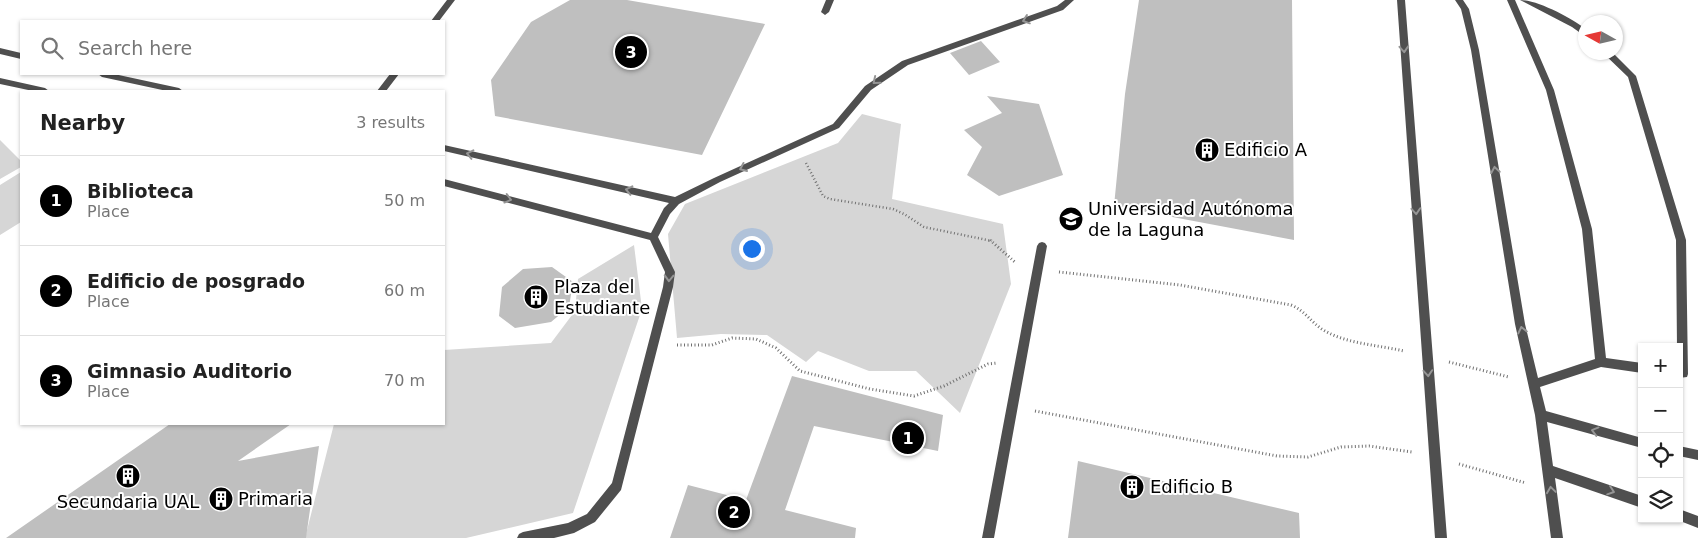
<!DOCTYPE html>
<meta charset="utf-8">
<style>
:root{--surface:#fff;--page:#f2f2f2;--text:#222;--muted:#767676;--line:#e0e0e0;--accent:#000}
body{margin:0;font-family:"DejaVu Sans",sans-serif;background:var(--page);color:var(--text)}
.controls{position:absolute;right:15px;bottom:15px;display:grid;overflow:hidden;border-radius:0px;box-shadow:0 1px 4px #0004}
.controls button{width:45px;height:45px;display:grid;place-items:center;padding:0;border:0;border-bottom:1px solid var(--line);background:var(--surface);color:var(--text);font:25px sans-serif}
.compass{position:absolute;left:1578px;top:15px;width:45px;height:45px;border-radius:50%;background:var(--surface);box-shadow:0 1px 4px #0004;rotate:278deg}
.you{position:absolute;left:751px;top:248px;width:18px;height:18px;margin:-12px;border:4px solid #fff;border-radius:50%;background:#1a73e8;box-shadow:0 0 0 8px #1a73e833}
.badge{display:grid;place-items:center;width:32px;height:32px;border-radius:50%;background:var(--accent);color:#fff;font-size:16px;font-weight:700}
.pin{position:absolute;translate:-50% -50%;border:2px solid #fff;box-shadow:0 1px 5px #0006}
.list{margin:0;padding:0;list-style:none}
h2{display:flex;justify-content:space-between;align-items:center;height:65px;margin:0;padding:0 20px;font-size:21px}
h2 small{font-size:16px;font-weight:400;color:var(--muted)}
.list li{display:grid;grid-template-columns:32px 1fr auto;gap:15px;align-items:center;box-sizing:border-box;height:90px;padding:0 20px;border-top:1px solid var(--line)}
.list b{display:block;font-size:19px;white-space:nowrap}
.list p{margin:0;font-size:16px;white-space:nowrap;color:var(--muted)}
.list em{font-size:16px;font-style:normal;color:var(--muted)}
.icon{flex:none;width:28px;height:28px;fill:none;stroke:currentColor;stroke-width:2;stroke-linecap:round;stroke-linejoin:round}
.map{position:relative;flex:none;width:1698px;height:538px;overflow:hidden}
.search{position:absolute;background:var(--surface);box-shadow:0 1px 4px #0004;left:20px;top:20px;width:425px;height:55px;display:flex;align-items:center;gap:12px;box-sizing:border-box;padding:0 18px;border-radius:0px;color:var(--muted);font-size:19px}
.panel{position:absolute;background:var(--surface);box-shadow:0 1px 4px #0004;left:20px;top:90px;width:425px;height:335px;border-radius:0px}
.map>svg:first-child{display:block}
</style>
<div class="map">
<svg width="1698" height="538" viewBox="0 0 1698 538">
<rect width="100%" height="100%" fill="#fff"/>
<path fill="#d6d6d6" d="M862 114 901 124 892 199 1003 224 1011 284 960 413 916 371H869L818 351 806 362 767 335 721 334 677 338 668 234 685 204 838 143Z
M0 140 21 161V167L0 179Z
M21 172V222L0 235V185Z
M634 245 642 309 573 513 466 538H305L334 424H444V350L551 343 575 311 578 279Z"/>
<path fill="#bfbfbf" d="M570 0H627L765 24 702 155 495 116 491 80 531 22Z
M1139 0H1292L1294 240 1114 206 1125 94Z
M981 41 1000 62 969 75 950 53Z
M987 96 1039 104 1063 175 999 196 967 175 982 147 964 130 1002 113Z
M552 267 573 282 569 307 551 322 515 328 499 316 502 287 523 269Z
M792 376 943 415 938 451 814 426 785 510 856 528 855 538H670L688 485 746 500Z
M170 424H291L238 461 319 446 306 538H6Z
M1078 461 1299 513 1300 538H1068Z"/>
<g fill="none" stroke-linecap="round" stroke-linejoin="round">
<path stroke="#717171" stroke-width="2.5" stroke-dasharray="1 2.5" stroke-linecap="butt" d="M806 163 823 196 830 199 893 209 904 214 924 227 992 241"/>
<path stroke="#717171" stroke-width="3" stroke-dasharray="1 2.5" stroke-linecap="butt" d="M990 240 1016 263
M1059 272 1180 285 1291 305C1306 311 1312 324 1325 331 1348 344 1378 345 1404 351
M677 345H712L732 338 756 339 776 348 800 371 870 389 914 396 944 386 988 364 997 363
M1449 362 1509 377
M1035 411 1277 456 1308 457 1341 447 1369 446 1412 452
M1459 464 1526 483"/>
<path fill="#4f4f4f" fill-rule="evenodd" d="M447 0H455L439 21H431Z
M826 0H834L829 12 825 15 821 12Z
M1065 0H1074L1063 10 908 65 871 90 839 128 720 182 679 204 670 214 658 237 675 272 673 287 621 490 595 522 574 533 554 538H517L519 534 523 532 568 523 587 514 612 483 663 287 665 272 650 240 444 186V179L651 233 664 208 669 203 444 151V145L675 197 714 178 833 124 865 86 902 61 1057 6Z
M1397 0H1405L1447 538H1435Z
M1455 0H1463L1469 9 1479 50 1525 324 1538 378 1595 359 1582 229 1546 90 1507 0H1515L1554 90 1592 229 1606 358 1642 363V373L1601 367 1540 387 1546 411 1642 438V448L1547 422 1553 466 1642 496V508L1555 478 1563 538H1551L1535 415 1515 324 1471 50 1461 9Z
M1520 0C1538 0 1571 18 1586 29V37L1572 27Z
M0 48 21 53V59L0 54Z
M1602 52H1612L1636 76 1686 240 1688 374 1687 377 1679 378V347H1677L1676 240 1628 77Z
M98 74H114L179 88 183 91H167L102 77Z
M390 74H399L386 91H377Z
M0 78 45 88 49 91H33L0 84Z
M1042 242 1045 243 1047 246 994 538H982L1037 246 1039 243Z
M1679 446 1698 450V460L1679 456Z
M1679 509 1698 516V528L1675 519H1679Z"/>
</g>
<defs><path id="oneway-chevron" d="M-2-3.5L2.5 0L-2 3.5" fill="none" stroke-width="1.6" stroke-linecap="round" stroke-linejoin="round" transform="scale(1.25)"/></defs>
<g stroke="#959595">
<use href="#oneway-chevron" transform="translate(1026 20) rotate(161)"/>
<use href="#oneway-chevron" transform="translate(1404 49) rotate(86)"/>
<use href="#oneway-chevron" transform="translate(876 81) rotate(141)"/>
<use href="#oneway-chevron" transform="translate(470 154) rotate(-167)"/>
<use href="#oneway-chevron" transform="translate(743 168) rotate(156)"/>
<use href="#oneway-chevron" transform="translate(1495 170) rotate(-99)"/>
<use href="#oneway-chevron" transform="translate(629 190) rotate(-167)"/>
<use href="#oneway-chevron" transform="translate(508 199) rotate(15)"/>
<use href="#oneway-chevron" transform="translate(1416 211) rotate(86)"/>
<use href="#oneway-chevron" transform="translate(669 278) rotate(92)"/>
<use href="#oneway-chevron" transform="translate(1522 330) rotate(-103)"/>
<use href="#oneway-chevron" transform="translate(1428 373) rotate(86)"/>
<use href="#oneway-chevron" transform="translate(1595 431) rotate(-165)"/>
<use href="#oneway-chevron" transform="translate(1551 490) rotate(-98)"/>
<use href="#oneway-chevron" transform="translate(1611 491) rotate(19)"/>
</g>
<defs>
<symbol id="building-disc" viewBox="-11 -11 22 22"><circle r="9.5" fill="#000" stroke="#fff"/><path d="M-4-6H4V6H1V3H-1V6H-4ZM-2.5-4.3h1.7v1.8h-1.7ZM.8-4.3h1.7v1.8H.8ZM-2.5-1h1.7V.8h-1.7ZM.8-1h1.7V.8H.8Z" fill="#fff"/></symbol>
<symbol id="university-disc" viewBox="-11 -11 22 22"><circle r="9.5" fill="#000" stroke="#fff"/><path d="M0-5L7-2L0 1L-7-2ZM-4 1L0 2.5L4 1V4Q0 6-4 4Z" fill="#fff"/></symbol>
</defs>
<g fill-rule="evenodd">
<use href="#building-disc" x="1193" y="136" width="28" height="28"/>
<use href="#university-disc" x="1057" y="205" width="28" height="28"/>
<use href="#building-disc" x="522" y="283" width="28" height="28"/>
<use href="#building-disc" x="114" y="462" width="28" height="28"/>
<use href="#building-disc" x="1118" y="473" width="28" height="28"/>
<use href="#building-disc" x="207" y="485" width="28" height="28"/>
</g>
<g text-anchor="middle" stroke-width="4" stroke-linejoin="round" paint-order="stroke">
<g font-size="18" fill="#000" stroke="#fff" text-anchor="start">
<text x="1224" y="156">Edificio A</text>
<text x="1088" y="215">Universidad Autónoma<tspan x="1088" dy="21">de la Laguna</tspan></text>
<text x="554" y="293">Plaza del<tspan x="554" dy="21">Estudiante</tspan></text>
<text x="1150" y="493">Edificio B</text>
<text x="238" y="505">Primaria</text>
<text x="128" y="508" text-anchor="middle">Secundaria UAL</text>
</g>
</g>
</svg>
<div class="controls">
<button>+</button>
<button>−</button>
<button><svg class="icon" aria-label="locate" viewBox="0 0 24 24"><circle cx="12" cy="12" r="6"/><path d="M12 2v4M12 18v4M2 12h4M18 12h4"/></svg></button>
<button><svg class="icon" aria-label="layers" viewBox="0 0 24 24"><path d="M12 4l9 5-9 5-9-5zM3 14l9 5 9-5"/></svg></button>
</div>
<svg class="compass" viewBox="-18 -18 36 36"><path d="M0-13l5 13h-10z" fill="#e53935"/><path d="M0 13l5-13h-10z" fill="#767676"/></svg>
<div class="you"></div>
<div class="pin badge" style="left:908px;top:438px">1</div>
<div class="pin badge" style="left:734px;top:512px">2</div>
<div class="pin badge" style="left:631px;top:52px">3</div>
<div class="search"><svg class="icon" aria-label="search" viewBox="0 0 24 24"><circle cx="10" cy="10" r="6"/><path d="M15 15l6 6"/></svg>Search here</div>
<section class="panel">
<h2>Nearby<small>3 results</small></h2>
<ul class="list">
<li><span class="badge">1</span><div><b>Biblioteca</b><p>Place</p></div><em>50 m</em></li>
<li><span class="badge">2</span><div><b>Edificio de posgrado</b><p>Place</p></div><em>60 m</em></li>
<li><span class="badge">3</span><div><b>Gimnasio Auditorio</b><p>Place</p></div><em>70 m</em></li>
</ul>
</section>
</div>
